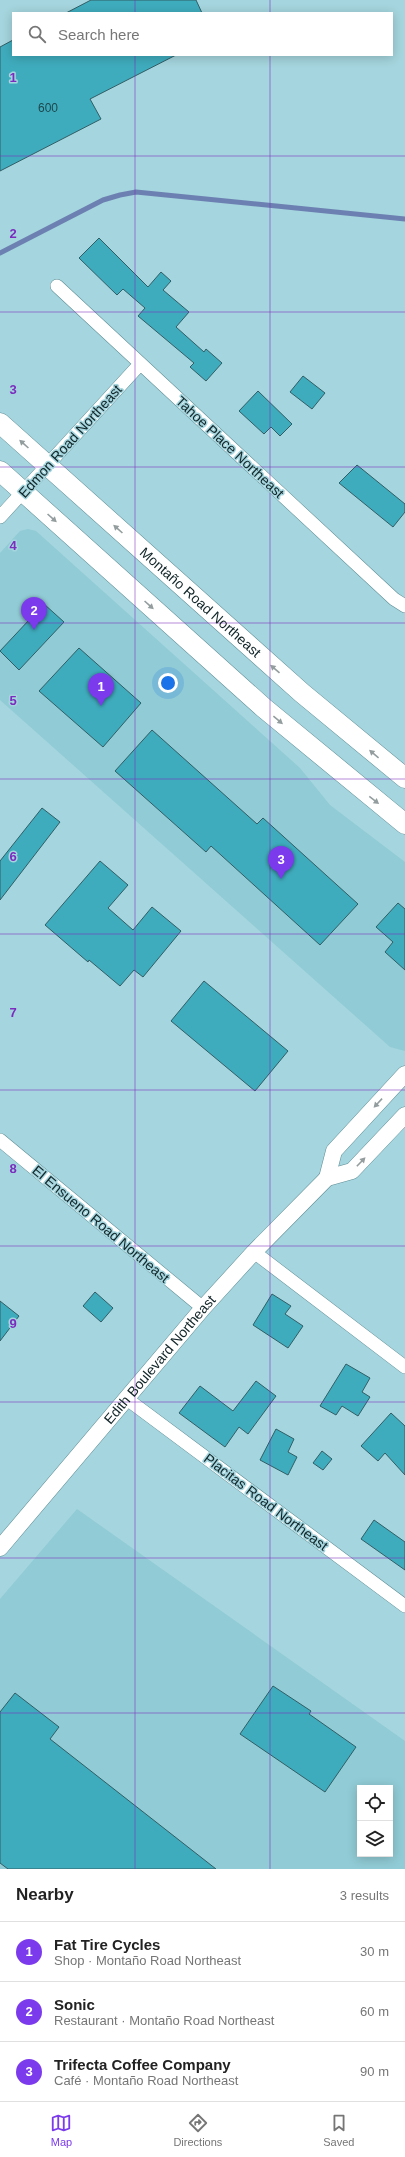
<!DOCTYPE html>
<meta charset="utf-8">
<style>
:root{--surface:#fff;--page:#f2f2f2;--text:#222;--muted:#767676;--line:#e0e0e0;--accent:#7c3aed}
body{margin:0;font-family:Helvetica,sans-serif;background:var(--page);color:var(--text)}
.controls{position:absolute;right:12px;bottom:12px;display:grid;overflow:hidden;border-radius:0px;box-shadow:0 2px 10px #0003}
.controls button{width:36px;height:36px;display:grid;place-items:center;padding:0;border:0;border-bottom:1px solid var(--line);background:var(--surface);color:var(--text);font:20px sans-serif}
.you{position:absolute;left:168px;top:683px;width:14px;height:14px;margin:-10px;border:3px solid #fff;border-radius:50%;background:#1a73e8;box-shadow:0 0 0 6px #1a73e833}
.badge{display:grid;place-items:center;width:26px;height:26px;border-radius:50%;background:var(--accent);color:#fff;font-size:13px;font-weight:700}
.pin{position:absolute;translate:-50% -33px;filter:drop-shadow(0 1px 2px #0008)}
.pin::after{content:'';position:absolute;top:21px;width:14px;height:12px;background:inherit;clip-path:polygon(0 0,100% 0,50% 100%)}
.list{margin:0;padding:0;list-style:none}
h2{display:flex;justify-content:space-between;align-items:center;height:52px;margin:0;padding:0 16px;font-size:17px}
h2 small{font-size:13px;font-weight:400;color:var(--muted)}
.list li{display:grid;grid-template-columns:26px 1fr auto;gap:12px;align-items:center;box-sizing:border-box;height:60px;padding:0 16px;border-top:1px solid var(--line)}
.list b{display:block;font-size:15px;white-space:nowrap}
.list p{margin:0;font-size:13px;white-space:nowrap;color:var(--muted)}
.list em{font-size:13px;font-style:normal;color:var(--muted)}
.icon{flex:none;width:22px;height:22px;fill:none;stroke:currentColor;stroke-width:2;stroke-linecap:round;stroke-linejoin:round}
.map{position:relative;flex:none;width:405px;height:1869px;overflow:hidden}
.search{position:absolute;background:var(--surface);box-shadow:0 2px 10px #0003;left:12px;right:12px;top:12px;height:44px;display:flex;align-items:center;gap:10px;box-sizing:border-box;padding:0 14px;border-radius:0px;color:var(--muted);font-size:15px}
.sheet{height:232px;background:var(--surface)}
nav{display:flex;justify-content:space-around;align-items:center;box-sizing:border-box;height:56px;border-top:1px solid var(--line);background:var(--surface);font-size:11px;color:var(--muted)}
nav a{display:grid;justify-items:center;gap:2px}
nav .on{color:var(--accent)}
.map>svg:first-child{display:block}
</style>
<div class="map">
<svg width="405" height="1869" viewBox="0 0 405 1869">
<rect width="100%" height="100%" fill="#a5d5de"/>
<path fill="#91cbd5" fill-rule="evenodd" d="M28 529 36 531 300 768 330 805 405 862V1051L390 1047 0 700V553L20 531Z
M77 1509 405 1741V1869H0V1599ZM360 1788H390V1854H360Z"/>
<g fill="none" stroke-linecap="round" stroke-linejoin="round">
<path stroke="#6c81b1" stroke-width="5" d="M0 253 103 200 120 195 136 192 405 219"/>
</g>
<path fill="#3facbd" stroke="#315e66" d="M91 0H196L202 13H66Z
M13 40V55H176L90 99 101 119 0 171V47Z
M99 238 148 287 161 272 171 281 163 290 189 312 176 327 204 352 206 349 222 363 206 381 190 367 194 363 138 316 145 308 123 289 117 295 79 258Z
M303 376 325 393 312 409 290 392Z
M258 391 292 424 280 436 271 427 264 434 239 411Z
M357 465 405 504V512L393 527 339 483Z
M44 604 64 622 19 670 0 651Z
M79 648 141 703 103 747 39 691Z
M152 730 257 824 263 818 358 904 320 945 211 846 206 852 115 771Z
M42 808 60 822 0 900V861Z
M100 861 128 885 108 908 133 930 152 907 181 931 143 977 134 970 120 986 89 960 88 962 45 925Z
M398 903 405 909V970L385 952 393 942 376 927Z
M204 981 288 1051 255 1091 171 1021Z
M95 1292 113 1308 101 1322 83 1306Z
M272 1294 291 1306 285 1314 303 1326 288 1348 253 1325Z
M0 1301 19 1316 0 1341Z
M346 1364 370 1378 362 1392 370 1397 358 1416 342 1406 336 1415 320 1406Z
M256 1381 276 1396 248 1434 239 1427 225 1447 179 1413 200 1386 233 1411Z
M391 1413 405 1426V1475L385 1453 378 1461 361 1446Z
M276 1429 294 1439 288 1452 297 1457 288 1475 260 1460Z
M322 1451 332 1459 323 1470 313 1463Z
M374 1520 405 1542V1570L361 1539Z
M273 1686 311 1711 309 1714 356 1747 325 1792 240 1734Z
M15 1693 59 1727 50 1739 216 1869H8L0 1863V1712Z"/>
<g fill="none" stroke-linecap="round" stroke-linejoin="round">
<defs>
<path id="minor" d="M57 286 394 599 405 606
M0 517 140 364
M0 1140 203 1308
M254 1252 405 1367
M127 1399 405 1606"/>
<g id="tertiary">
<path d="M327 1178 334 1151 405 1074"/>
<path id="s1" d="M0 1548 203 1308 254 1252 327 1178 352 1171 405 1115"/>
</g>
<g id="primary">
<path id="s2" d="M0 423 302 693 405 778"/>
<path d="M0 471 264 708 405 824"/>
</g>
</defs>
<use href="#minor" stroke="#5e8d95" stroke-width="14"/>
<use href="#tertiary" stroke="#5e8d95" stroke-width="17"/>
<use href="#primary" stroke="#5e8d95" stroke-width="21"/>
<use href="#minor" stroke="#fff" stroke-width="13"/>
<use href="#tertiary" stroke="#fff" stroke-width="16"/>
<use href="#primary" stroke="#fff" stroke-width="20"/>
</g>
<defs><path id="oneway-solid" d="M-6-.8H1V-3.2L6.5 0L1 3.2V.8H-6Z"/></defs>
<g fill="#949d9e">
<use href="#oneway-solid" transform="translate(24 444) rotate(-138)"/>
<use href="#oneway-solid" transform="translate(52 518) rotate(42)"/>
<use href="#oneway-solid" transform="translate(118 529) rotate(-138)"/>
<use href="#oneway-solid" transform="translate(149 605) rotate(42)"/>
<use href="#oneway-solid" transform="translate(275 669) rotate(-139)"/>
<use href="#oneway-solid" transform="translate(278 720) rotate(40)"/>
<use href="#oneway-solid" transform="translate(374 754) rotate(-140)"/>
<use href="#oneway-solid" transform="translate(374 800) rotate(38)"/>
<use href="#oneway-solid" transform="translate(378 1103) rotate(133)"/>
<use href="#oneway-solid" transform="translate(361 1162) rotate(-46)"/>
</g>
<path fill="none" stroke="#7b2cbf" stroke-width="1" stroke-opacity="0.55" d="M135 0V13M270 0V13M135 55V1869M270 55V1869M0 156H405M0 312H405M0 467H405M0 623H405M0 779H405M0 934H405M0 1090H405M0 1246H405M0 1402H405M0 1558H405M0 1713H405"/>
<g text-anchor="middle" stroke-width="3" stroke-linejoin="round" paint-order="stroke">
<g font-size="12" fill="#1c474d">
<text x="48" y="112">600</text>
</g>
<g font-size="14" fill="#112528" stroke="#a5d5de">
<text transform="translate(70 441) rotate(-48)" y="5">Edmon Road Northeast</text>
<text transform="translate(230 447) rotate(43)" y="5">Tahoe Place Northeast</text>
<text dy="5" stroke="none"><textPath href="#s2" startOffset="269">Montaño Road Northeast</textPath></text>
<text transform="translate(101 1224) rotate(40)" y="5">El Ensueno Road Northeast</text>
<text dy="5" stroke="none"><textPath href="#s1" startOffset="247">Edith Boulevard Northeast</textPath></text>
<text transform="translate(266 1502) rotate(37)" y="5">Placitas Road Northeast</text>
</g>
</g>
<g font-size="13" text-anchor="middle" font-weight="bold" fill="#7b2cbf" stroke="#a5d5de" stroke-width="3" stroke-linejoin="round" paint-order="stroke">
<text x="13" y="82">1</text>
<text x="13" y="238">2</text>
<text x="13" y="394">3</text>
<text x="13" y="550">4</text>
<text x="13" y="705">5</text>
<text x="13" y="861">6</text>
<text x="13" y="1017">7</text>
<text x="13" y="1173">8</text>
<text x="13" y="1328">9</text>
</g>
</svg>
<div class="controls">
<button><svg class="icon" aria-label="locate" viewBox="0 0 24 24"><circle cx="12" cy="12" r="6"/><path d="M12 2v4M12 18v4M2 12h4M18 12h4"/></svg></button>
<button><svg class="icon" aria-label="layers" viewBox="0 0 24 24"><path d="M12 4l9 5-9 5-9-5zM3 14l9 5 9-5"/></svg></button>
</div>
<div class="you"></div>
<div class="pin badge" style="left:101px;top:706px">1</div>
<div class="pin badge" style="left:34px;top:630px">2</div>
<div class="pin badge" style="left:281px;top:879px">3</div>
<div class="search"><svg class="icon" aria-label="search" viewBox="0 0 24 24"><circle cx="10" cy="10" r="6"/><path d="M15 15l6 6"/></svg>Search here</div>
</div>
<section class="sheet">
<h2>Nearby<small>3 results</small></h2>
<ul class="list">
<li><span class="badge">1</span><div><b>Fat Tire Cycles</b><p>Shop · Montaño Road Northeast</p></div><em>30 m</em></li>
<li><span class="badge">2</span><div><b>Sonic</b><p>Restaurant · Montaño Road Northeast</p></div><em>60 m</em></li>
<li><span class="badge">3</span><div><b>Trifecta Coffee Company</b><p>Café · Montaño Road Northeast</p></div><em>90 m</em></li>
</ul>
</section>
<nav>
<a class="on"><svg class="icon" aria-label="map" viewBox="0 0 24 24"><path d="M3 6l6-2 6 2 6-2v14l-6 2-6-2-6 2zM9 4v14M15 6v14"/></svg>Map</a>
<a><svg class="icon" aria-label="directions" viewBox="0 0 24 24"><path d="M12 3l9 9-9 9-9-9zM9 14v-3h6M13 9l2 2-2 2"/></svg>Directions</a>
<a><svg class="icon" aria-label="saved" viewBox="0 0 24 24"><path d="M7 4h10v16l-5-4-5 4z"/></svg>Saved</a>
</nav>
